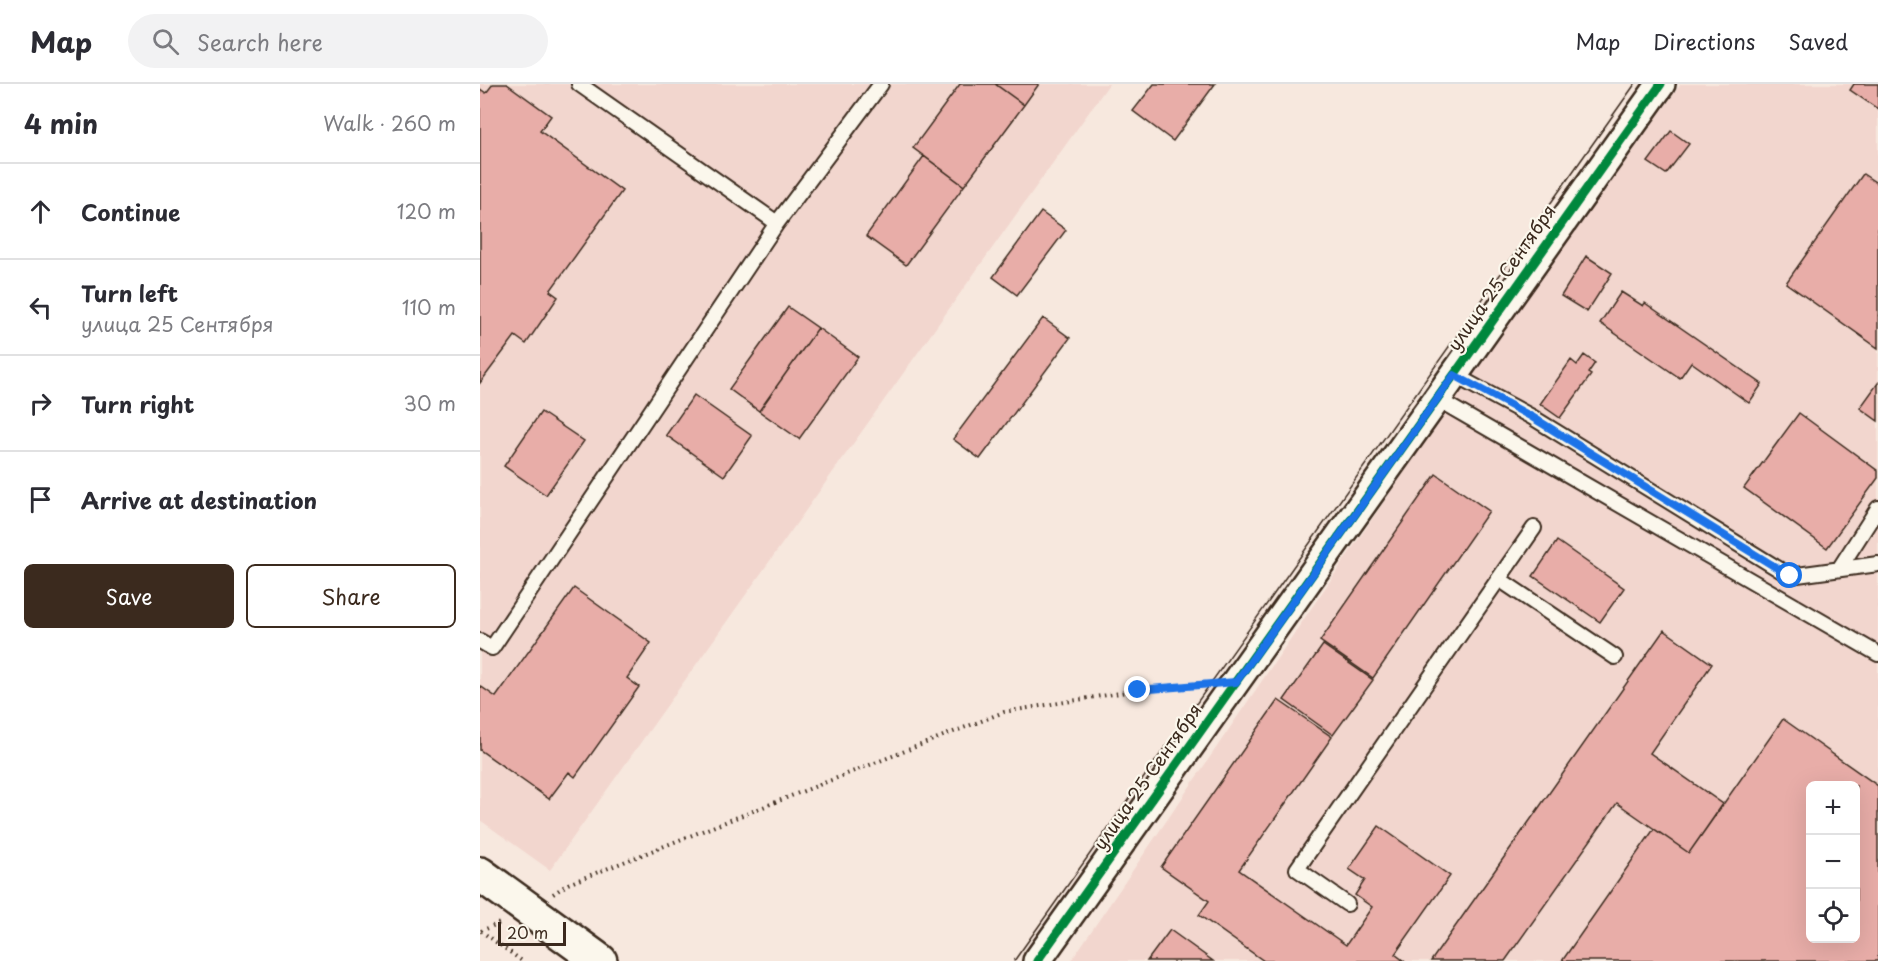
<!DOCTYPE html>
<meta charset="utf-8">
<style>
:root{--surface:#fff;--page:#f2f2f3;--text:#2b2b33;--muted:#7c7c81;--line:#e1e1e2;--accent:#3b2a1e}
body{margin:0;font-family:"Playpen Sans",sans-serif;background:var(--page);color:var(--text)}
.controls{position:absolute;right:18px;bottom:18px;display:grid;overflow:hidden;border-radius:9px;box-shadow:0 6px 24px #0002}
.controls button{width:54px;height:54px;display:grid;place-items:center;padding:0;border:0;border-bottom:2px solid var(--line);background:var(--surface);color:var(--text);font:30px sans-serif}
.scale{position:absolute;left:18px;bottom:15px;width:68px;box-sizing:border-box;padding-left:6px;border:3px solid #3b2a1e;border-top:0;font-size:16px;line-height:21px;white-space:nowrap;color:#3b2a1e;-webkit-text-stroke:4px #fbf7ec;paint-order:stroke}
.stop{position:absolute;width:18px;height:18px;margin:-14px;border:4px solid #1a73e8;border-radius:50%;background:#fff}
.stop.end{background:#1a73e8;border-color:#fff;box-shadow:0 2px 6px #0008}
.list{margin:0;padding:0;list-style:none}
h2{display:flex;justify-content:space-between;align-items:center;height:78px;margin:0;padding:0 24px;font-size:26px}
h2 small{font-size:20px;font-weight:400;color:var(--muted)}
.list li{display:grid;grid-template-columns:39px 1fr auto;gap:18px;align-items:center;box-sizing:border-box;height:96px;padding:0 24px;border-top:2px solid var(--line)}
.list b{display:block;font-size:22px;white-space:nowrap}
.list p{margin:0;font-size:20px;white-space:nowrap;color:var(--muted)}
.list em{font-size:20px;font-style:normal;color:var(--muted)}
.actions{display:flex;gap:12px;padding:18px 24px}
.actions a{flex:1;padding:14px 0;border:2px solid var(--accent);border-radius:9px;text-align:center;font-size:21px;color:var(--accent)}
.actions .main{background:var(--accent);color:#fff}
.icon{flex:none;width:33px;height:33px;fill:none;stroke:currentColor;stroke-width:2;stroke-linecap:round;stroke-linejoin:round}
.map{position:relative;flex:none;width:1398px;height:877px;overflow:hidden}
header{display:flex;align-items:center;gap:36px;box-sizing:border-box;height:84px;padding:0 30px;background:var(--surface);border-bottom:2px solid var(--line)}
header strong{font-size:28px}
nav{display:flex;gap:33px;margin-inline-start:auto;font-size:21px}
.search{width:420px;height:54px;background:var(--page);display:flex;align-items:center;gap:15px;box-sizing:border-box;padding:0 21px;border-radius:33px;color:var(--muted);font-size:22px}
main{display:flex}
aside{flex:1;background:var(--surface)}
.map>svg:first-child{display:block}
</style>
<header>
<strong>Map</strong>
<div class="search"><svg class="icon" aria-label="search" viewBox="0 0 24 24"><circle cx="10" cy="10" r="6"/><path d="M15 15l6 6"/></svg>Search here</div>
<nav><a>Map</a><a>Directions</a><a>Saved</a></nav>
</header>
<main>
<aside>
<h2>4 min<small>Walk · 260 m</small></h2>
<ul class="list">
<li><svg class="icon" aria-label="ahead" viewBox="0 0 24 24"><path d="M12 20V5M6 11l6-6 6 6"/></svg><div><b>Continue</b></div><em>120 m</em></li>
<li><svg class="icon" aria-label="left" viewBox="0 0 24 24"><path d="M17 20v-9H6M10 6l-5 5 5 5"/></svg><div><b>Turn left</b><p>улица 25 Сентября</p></div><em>110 m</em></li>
<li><svg class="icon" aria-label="right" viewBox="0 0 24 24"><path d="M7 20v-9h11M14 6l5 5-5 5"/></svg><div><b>Turn right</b></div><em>30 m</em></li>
<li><svg class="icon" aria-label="arrive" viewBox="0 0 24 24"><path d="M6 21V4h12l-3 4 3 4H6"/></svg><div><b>Arrive at destination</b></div></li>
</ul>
<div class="actions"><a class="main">Save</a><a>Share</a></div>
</aside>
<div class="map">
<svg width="1398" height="877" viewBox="0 0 1398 877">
<rect width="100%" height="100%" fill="#f7e8de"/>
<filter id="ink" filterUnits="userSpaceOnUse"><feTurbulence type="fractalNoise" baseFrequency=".0167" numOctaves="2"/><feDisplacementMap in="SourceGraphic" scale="12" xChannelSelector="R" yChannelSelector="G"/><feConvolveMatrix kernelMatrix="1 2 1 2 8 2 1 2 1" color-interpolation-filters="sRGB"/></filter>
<g filter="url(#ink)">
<path fill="#f2d6ce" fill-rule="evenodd" d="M0 0H629L70 786 0 736Z
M1201 0H1398V877H591L961 334ZM1330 702H1376V854H1330Z"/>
<path fill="#e8ada8" stroke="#3b2a1e" stroke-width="1.5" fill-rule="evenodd" d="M13 0H27L71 32 60 47 142 107 70 207 78 213 46 260 35 252 0 299V5L6 9Z
M480 0H515L544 21 484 102 433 64Z
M515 0H559L544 21Z
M674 0H735L693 57 653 27Z
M1374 0H1398V25L1370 6Z
M1191 47 1209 60 1186 90 1168 78Z
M444 72 484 102 426 181 386 152Z
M1383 90 1398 100V264L1306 199Z
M561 128 586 146 537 211 513 193Z
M1106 172 1132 189 1107 228 1081 212Z
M1141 208 1163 222 1165 219 1282 300 1269 319 1211 278 1200 294 1120 239Z
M308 223 338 244 279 327 249 305Z
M563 234 590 254 500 375 473 355Z
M338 244 378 273 319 355 279 327Z
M1104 271 1115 279 1108 289 1111 291 1080 334 1060 320 1091 276 1097 281Z
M1398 299V337L1380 324Z
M214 311 272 352 244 392 186 351Z
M61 328 104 357 66 411 24 382Z
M1319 329 1398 387V394L1347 464 1264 404Z
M956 390 1009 427 893 594 840 557Z
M1077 457 1144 504 1120 538 1053 492Z
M94 504 171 559 147 594 159 603 95 693 89 688 69 715 0 666V602L16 613Z
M1184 546 1232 580 1170 669 1243 720 1209 769 1137 719 1025 877H951Z
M843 561 893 596 853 651 804 616Z
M798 616 852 653 759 786 866 861 892 823 875 811 885 796 869 785 899 742 970 792 915 870 924 877H784L719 831 729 817 681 783Z
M1303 635 1398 702V877H1082L1174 745 1209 769ZM1330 702H1376V854H1330Z
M690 846 733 877H667Z"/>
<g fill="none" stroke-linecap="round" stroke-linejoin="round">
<defs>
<path id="service" d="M99 0 297 139
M974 291 1052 333 1310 492 1398 480
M957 315 1398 570
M1359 485 1398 424
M1019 495 1135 573
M0 557 12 564 297 139 401 0
M867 820 817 785 1054 444"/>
<path id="minor" d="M557 877 1181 0"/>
<path id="secondary" d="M0 790 120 877"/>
</defs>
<use href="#service" stroke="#3b2a1e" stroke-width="18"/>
<use href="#minor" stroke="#3b2a1e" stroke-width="32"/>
<use href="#secondary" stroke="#3b2a1e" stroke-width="38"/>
<path stroke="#3b2a1e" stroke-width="4" stroke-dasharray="1.5 4.5" stroke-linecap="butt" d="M73 810 88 800 524 628 658 606 724 601
M1 847 22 838
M1 847 42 877"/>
<use href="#service" stroke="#fbf7ec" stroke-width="14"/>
<use href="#minor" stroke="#fbf7ec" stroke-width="27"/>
<use href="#secondary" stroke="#fbf7ec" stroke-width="33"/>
<path stroke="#3b2a1e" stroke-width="1.5" d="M534 877 1155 0"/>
<defs>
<path id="cycleway" d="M557 877 1181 0"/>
</defs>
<use href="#cycleway" stroke="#fbf7ec" stroke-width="13"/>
<use href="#cycleway" stroke="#00873e" stroke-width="9"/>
</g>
</g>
<g fill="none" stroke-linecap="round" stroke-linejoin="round" filter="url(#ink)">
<path stroke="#1a73e8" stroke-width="8" d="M658 606 756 598 974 291 1052 333 1310 492"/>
</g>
<g text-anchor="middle" stroke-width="4.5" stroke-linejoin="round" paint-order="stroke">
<g font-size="18" fill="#3b2a1e" stroke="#fbf7ec">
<text transform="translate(1022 194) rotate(-55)" y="6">улица 25 Сентября</text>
<text transform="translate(668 693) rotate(-55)" y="6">улица 25 Сентября</text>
</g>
</g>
</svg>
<div class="controls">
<button>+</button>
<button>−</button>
<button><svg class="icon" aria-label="locate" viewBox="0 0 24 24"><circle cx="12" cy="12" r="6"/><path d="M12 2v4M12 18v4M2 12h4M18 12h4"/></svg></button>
</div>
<div class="scale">20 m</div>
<div class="stop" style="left:1310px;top:492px"></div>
<div class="stop end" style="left:658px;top:606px"></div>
</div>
</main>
